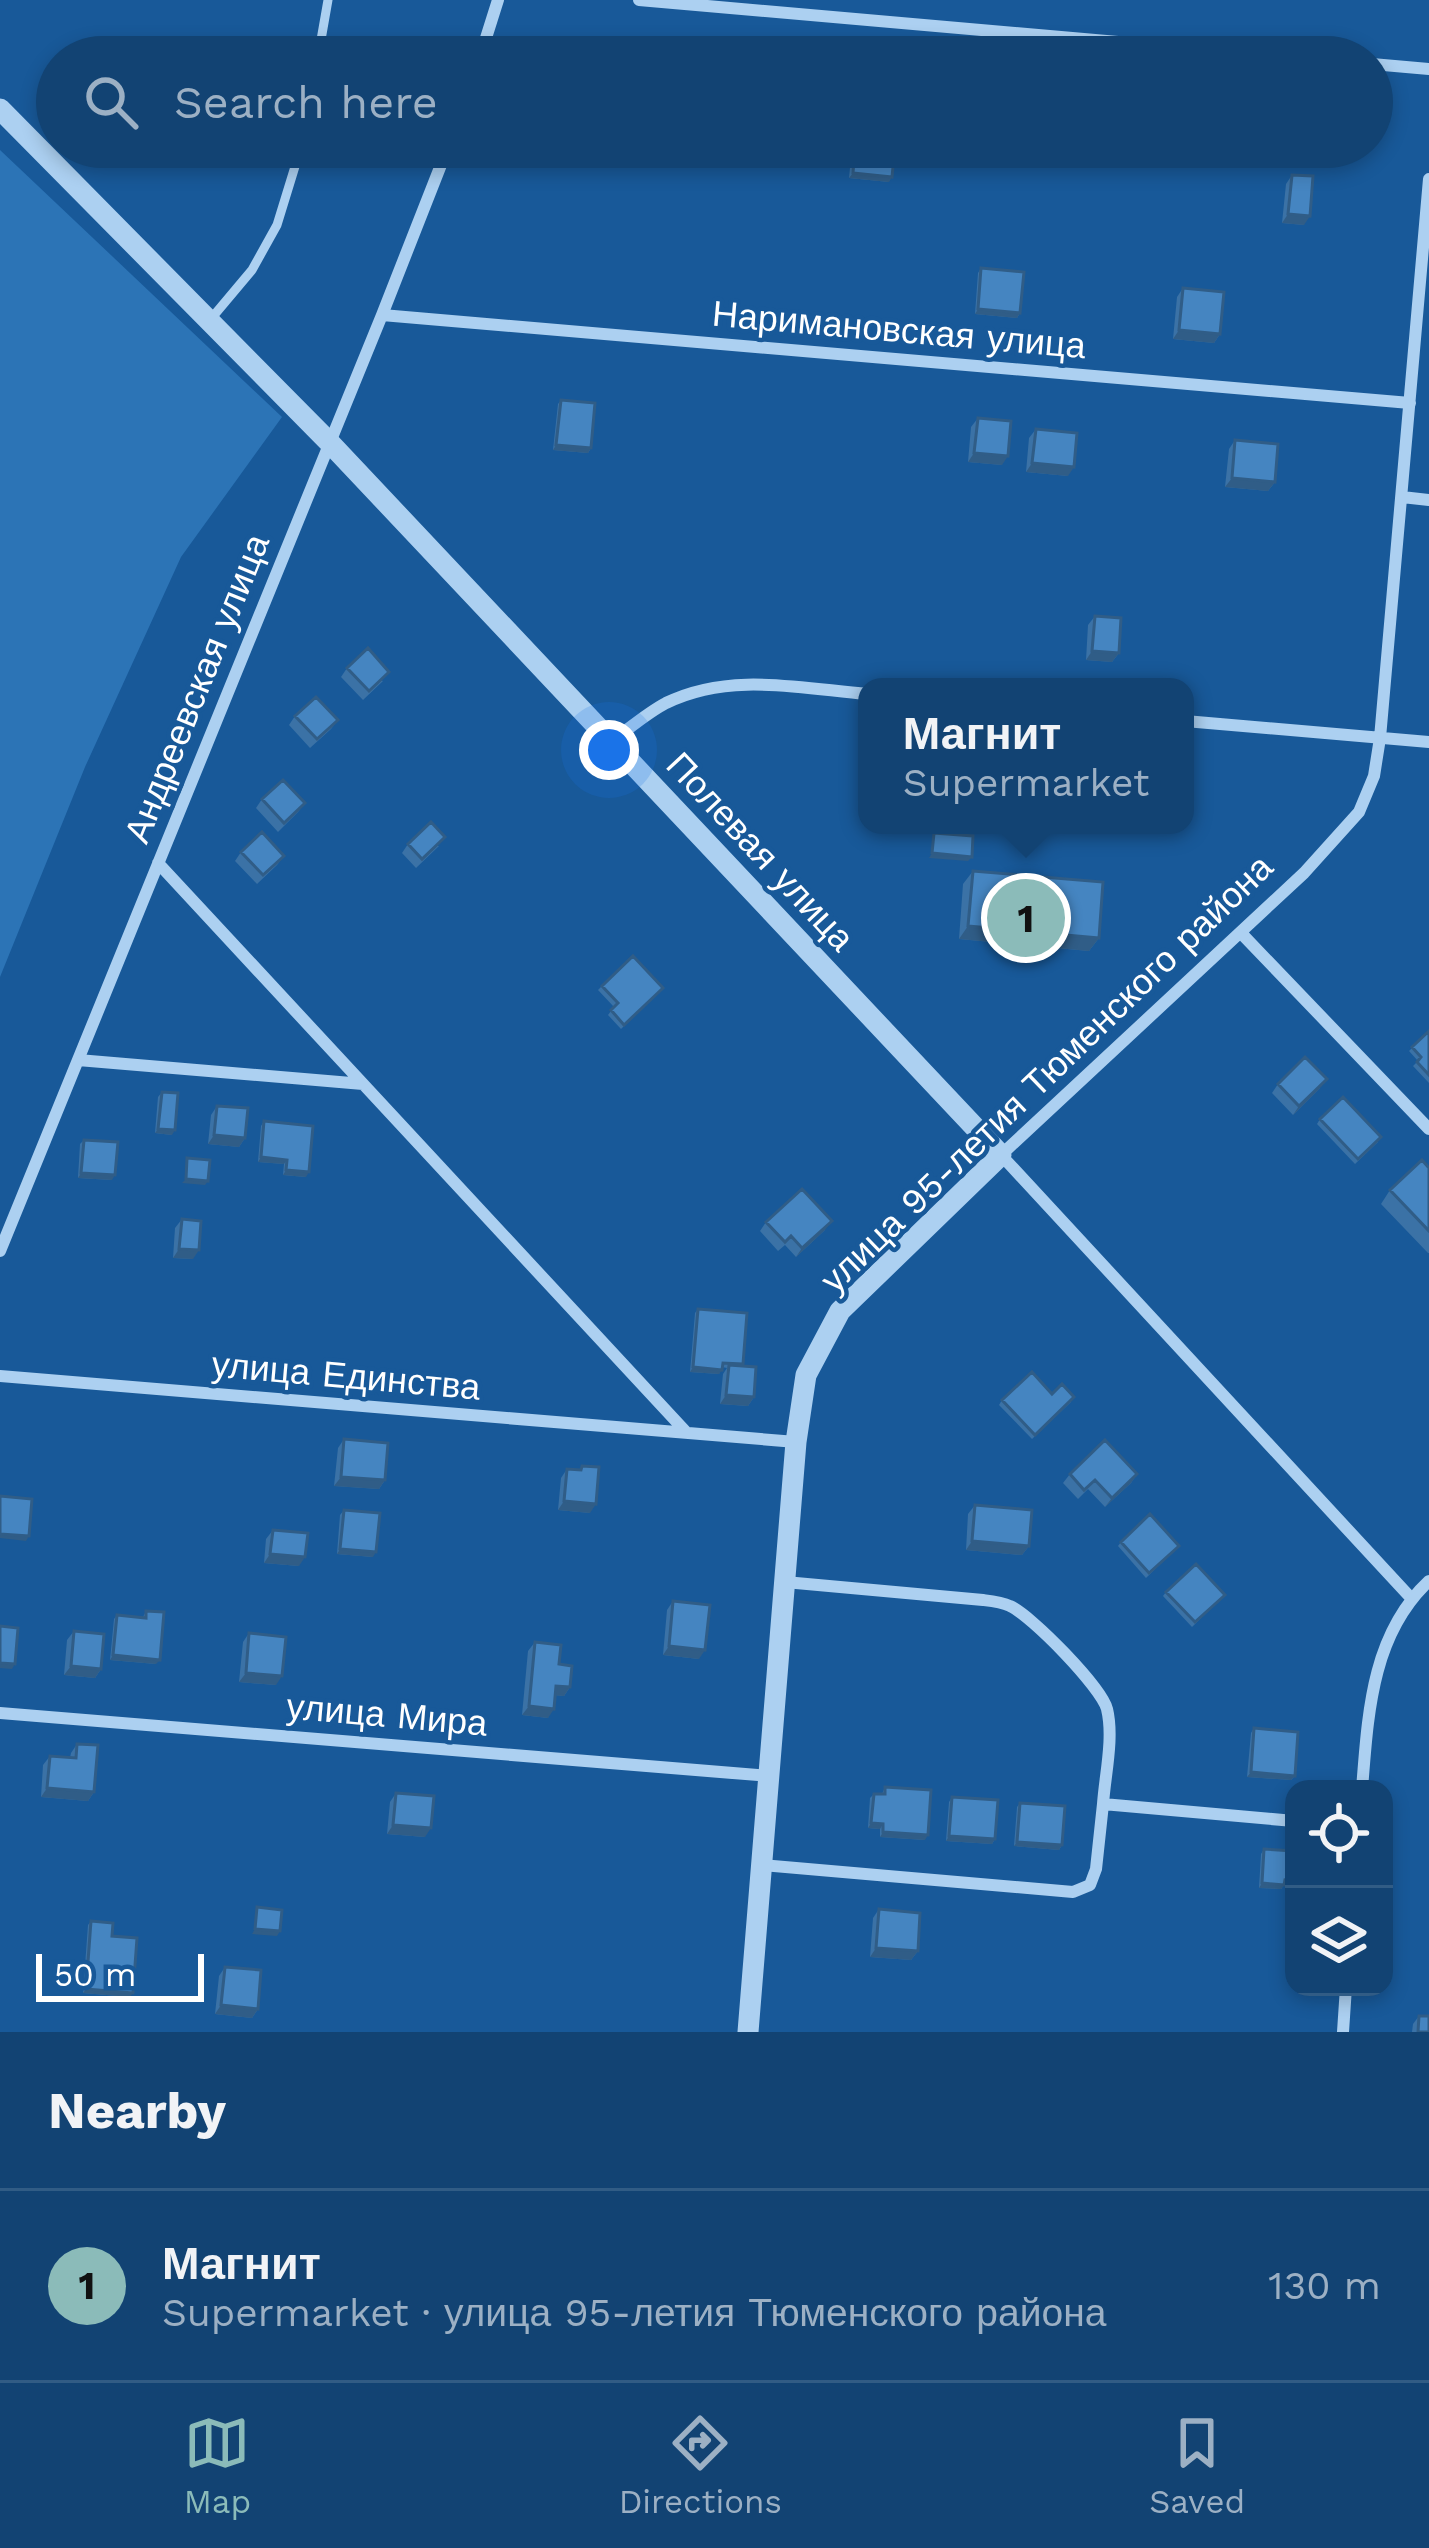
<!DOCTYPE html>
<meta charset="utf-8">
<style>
:root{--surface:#124373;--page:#1b4a78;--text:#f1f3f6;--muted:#9cb0c4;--line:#315c85;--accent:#8bbbb9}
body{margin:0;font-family:"Work Sans",sans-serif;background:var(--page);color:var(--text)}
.controls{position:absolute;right:36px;bottom:36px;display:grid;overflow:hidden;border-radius:24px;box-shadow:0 6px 18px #0003}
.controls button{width:108px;height:108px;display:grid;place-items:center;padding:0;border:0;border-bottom:3px solid var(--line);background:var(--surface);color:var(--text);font:60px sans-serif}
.scale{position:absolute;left:36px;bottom:30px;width:168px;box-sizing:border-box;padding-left:12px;border:6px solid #fff;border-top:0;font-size:33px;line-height:42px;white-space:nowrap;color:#fff;-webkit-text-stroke:9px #185999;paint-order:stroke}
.you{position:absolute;left:609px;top:750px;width:42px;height:42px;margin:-30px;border:9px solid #fff;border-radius:50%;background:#1a73e8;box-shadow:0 0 0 18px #1a73e833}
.badge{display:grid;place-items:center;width:78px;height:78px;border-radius:50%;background:var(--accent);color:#111;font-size:39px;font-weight:700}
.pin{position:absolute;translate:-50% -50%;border:6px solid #fff;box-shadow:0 3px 12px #0006}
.popup{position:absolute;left:858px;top:678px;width:336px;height:156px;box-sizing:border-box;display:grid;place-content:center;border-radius:24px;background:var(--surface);filter:drop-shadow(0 3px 9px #0005);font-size:39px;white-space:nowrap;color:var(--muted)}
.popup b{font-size:45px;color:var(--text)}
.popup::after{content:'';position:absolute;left:50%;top:100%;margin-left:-24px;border:24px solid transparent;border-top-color:var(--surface)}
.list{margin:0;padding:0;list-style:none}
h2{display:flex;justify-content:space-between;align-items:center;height:156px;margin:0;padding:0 48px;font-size:51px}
h2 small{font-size:39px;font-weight:400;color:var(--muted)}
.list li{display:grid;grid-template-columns:78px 1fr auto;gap:36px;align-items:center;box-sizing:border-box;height:192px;padding:0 48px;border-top:3px solid var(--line)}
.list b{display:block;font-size:45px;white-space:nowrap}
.list p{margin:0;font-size:39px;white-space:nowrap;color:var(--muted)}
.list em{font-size:39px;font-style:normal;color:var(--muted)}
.icon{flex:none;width:66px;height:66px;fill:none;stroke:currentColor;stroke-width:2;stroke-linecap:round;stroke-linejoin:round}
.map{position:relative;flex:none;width:1429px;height:2032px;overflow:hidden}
.search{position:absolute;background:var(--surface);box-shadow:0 6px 18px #0003;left:36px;right:36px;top:36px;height:132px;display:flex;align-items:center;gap:30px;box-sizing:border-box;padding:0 42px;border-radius:66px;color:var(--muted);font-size:45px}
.sheet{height:348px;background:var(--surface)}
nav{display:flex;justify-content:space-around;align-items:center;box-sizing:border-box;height:168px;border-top:3px solid var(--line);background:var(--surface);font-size:33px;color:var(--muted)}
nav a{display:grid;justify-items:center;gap:6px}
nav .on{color:var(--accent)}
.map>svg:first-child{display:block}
</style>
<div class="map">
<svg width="1429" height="2032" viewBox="0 0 1429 2032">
<rect width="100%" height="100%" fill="#185999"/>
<path fill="#2c74b6" d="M0 150 282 417 181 557 85 767 0 977Z"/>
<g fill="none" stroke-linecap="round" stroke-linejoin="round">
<path stroke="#acd0f1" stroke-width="9" d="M318 57 328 0
M210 320 252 270 277 225 301 147"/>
<path stroke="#acd0f1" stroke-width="12" d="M639 0 1290 57
M480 57 498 0
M1372 64 1429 69
M382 315 1410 403
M1402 497 1429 500
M1185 721 1429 742
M612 741C630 728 647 713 666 703 729 672 799 688 867 694
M158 863 687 1433
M1241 933 1429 1129
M78 1060 363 1084
M0 1251 382 315 448 147
M0 1376 796 1442
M785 1582 983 1600C992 1601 1002 1602 1010 1606 1032 1616 1101 1687 1107 1709 1114 1738 1105 1775 1103 1804
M1411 1598 1001 1155 1304 873 1359 812 1374 776 1380 738 1429 179
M0 1713 769 1776
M1362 1789C1368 1715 1371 1635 1429 1581
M761 1865 1073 1892 1090 1885 1096 1869 1103 1804 1294 1821
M1343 2032 1346 1987"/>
<path stroke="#acd0f1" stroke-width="21" d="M0 109 329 442 1001 1155 840 1311 806 1375 796 1442 748 2032"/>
</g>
<path fill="#3b72a6" d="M852 147H895L889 182 849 178Z
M1292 175 1304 225 1282 223 1286 184Z
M981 268 1020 313 1017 318 975 314 978 273Z
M1183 288 1220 334 1214 343 1173 339 1177 297Z
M561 400 591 448 588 453 553 450 558 404Z
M978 418 1002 465 968 462 971 427Z
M1036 429 1068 476 1026 472 1029 438Z
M1235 440 1275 482 1268 491 1225 487 1229 449Z
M1095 616 1119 653 1112 662 1086 660 1088 625Z
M347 668 383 681 363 700 341 677Z
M295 716 338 720 331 729 310 748 289 725Z
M262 799 305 803 298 812 278 832 256 808Z
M408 844 439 846 416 868 402 853Z
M241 852 284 856 277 865 257 884 235 861Z
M973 871 1099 938 1089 951 959 939 963 884Z
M602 986 663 988 621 1029 608 1015 614 1007 598 990Z
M1429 1031V1083L1413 1066 1418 1061 1409 1051Z
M1278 1084 1320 1088 1293 1115 1272 1093Z
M162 1092 172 1135 155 1133 158 1097Z
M217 1106 245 1138 239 1147 208 1144 211 1115Z
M1320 1119 1378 1142 1355 1164 1317 1124Z
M264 1121 306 1177 283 1175 284 1164 258 1162 261 1126Z
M84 1140 112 1180 78 1178 80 1144Z
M1429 1168V1253H1428L1381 1204 1390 1190Z
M182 1219 193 1259 173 1258 175 1228Z
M766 1222 825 1230 796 1257 785 1245 778 1251 760 1231Z
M698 1309 743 1364 754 1397 748 1406 720 1404 723 1374 727 1368 722 1367 719 1374 690 1372 695 1313Z
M1052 1394 1071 1402 1032 1439 999 1405 1002 1400Z
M344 1439 385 1480 379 1489 334 1486 338 1448Z
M582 1466 590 1513 558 1510 561 1478 567 1469 579 1470Z
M1070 1474H1137L1131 1483 1105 1507 1088 1489 1078 1499 1063 1483Z
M975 1505 1029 1546 1022 1555 966 1550 968 1514Z
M344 1510 373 1557 337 1554 340 1515Z
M273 1530 299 1566 264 1563 266 1539Z
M1121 1542 1179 1546 1146 1578 1118 1546Z
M1166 1592 1225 1595 1192 1627 1163 1596Z
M673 1601 699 1659 663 1655 667 1610Z
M146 1611 156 1664 110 1660 114 1619 117 1615 143 1617Z
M74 1631 101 1669 95 1678 64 1675 67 1640Z
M249 1633 276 1685 239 1682 243 1642Z
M535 1642 559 1664 570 1687 564 1696 555 1695 548 1718 522 1715 528 1651Z
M1254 1728 1295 1776 1291 1780 1247 1777 1251 1733Z
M77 1744 94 1792 88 1801 41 1797 43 1765 50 1756 70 1758 71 1753Z
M885 1787 925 1840 880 1837V1829L868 1828 870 1798 874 1794H882Z
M396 1793 425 1837 387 1834 390 1802Z
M952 1797 995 1839 992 1844 946 1841 949 1802Z
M1020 1803 1062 1845 1059 1850 1014 1846 1017 1807Z
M1264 1849 1294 1851V1885H1284L1281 1889 1259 1888 1261 1854Z
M879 1909 918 1951 911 1960 870 1957 873 1918Z
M91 1921 112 1936 130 1997 83 1993 88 1925Z
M225 1967 258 2009 252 2018 215 2014 219 1976Z
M1419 2016 1429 2032H1412L1413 2024Z"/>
<path fill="#305d87" d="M1260 147 1305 151 1302 156 1257 151Z
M853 173 892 177 889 182 849 178Z
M1288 214 1310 216 1304 225 1282 223Z
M978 309 1020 313 1017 318 975 314Z
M1179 330 1220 334 1214 343 1173 339Z
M556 445 591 448 588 453 553 450Z
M974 453 1008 456 1002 465 968 462Z
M1032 463 1074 467 1068 476 1026 472Z
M1232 478 1275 482 1268 491 1225 487Z
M1092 651 1119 653 1112 662 1086 660Z
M968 827 983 828 980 833 965 831Z
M932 853 972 857 968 861 929 858Z
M968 926 1099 938 1089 951 959 939Z
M1327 1079 1320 1088 1293 1115 1299 1106Z
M158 1129 175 1130 172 1135 155 1133Z
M214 1135 245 1138 239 1147 208 1144Z
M261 1157 287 1160 284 1164 258 1162Z
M286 1170 309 1172 306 1177 283 1175Z
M81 1173 115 1175 112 1180 78 1178Z
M186 1179 208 1181 205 1185 182 1183Z
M832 1221 825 1230 796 1257 802 1248Z
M179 1249 199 1250 193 1259 173 1258Z
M693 1367 722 1370 719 1374 690 1372Z
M726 1395 754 1397 748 1406 720 1404Z
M1137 1474 1131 1483 1105 1507 1112 1498Z
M341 1477 385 1480 379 1489 334 1486Z
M564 1501 596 1504 590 1513 558 1510Z
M0 1534 29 1536 26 1541 0 1538Z
M972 1541 1029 1546 1022 1555 966 1550Z
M340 1549 376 1552 373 1557 337 1554Z
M270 1554 305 1557 299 1566 264 1563Z
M669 1646 705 1650 699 1659 663 1655Z
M113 1655 160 1660 156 1664 110 1660Z
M0 1663 15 1664 12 1669 0 1668Z
M71 1666 101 1669 95 1678 64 1675Z
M246 1673 282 1676 276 1685 239 1682Z
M556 1686 570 1687 564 1696 550 1695Z
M529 1706 554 1709 548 1718 522 1715Z
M1251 1772 1295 1776 1291 1780 1247 1777Z
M47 1788 94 1792 88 1801 41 1797Z
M871 1823 883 1824 880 1829 868 1828Z
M393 1825 431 1828 425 1837 387 1834Z
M883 1832 928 1835 925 1840 880 1837Z
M949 1836 995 1839 992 1844 946 1841Z
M1017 1842 1062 1845 1059 1850 1014 1846Z
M1285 1880 1294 1881V1885H1284L1281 1889 1259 1888 1262 1883Z
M255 1929 280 1931 277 1936 252 1934Z
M876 1948 918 1951 911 1960 870 1957Z
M86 1989 133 1993 130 1997 83 1993Z
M221 2005 258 2009 252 2018 215 2014Z"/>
<path fill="#4585c1" stroke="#305d87" stroke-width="3" d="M669 48 706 52V57H668Z
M855 147H895L892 177 853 173Z
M1261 147H1306L1305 151Z
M1292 175 1313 176 1310 216 1288 214Z
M981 268 1024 272 1020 313 978 309Z
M1183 288 1224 292 1220 334 1179 330Z
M561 400 595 403 591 448 556 445Z
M978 418 1011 421 1008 456 974 453Z
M1036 429 1077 433 1074 467 1032 463Z
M1235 440 1278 444 1275 482 1232 478Z
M1095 616 1121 618 1119 653 1092 651Z
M368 648 389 672 369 691 347 668Z
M316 697 338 720 317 739 295 716Z
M283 780 305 803 284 823 262 799Z
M431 822 445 837 422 859 408 844Z
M262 832 284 856 263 875 241 852Z
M934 833 973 836 972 857 932 853Z
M973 871 1103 882 1099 938 968 926Z
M633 956 663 988 624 1025 611 1010 618 1003 602 986Z
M1429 1031V1075L1417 1062 1421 1057 1412 1047Z
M1305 1057 1327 1079 1299 1106 1278 1084Z
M162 1092 178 1093 175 1130 158 1129Z
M1343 1097 1381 1137 1358 1159 1320 1119Z
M217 1106 248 1108 245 1138 214 1135Z
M264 1121 313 1126 309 1172 286 1170 287 1160 261 1157Z
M84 1140 118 1142 115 1175 81 1173Z
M187 1158 210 1160 208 1181 186 1179Z
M1422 1160 1429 1168V1231L1390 1190Z
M802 1189 832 1221 802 1248 791 1236 785 1242 766 1222Z
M182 1219 201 1221 199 1250 179 1249Z
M698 1309 747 1313 743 1364 723 1363 722 1370 693 1367Z
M729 1365 756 1367 754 1397 726 1395Z
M1032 1372 1052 1394 1062 1384 1074 1397 1035 1435 1002 1400Z
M344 1439 388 1443 385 1480 341 1477Z
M1105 1440 1137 1474 1112 1498 1095 1480 1084 1490 1070 1474Z
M582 1466 599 1467 596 1504 564 1501 567 1469 581 1470Z
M0 1496 32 1499 29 1536 0 1534Z
M975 1505 1032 1510 1029 1546 972 1541Z
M344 1510 380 1513 376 1552 340 1549Z
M1150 1514 1179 1546 1149 1573 1121 1542Z
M273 1530 308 1533 305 1557 270 1554Z
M1196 1564 1225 1595 1195 1622 1166 1592Z
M673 1601 710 1605 705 1650 669 1646Z
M146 1611 164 1612 160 1660 113 1655 117 1615 146 1618Z
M0 1626 18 1628 15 1664 0 1663Z
M74 1631 104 1634 101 1669 71 1666Z
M249 1633 286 1637 282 1676 246 1673Z
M535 1642 561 1645 559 1664 572 1666 570 1687 556 1686 554 1709 529 1706Z
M1254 1728 1298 1732 1295 1776 1251 1772Z
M77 1744 98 1745 94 1792 47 1788 50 1756 76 1758Z
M885 1787 931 1790 928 1835 883 1832V1824L871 1823 874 1794H885Z
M396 1793 434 1796 431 1828 393 1825Z
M952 1797 998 1800 995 1839 949 1836Z
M1020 1803 1065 1806 1062 1845 1017 1842Z
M1264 1849 1294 1851V1881L1285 1880 1284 1885 1262 1883Z
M257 1907 282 1910 280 1931 255 1929Z
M879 1909 920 1913 918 1951 876 1948Z
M91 1921 113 1923 112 1936 137 1938 133 1993 86 1989Z
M225 1967 261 1970 258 2009 221 2005Z
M1419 2016H1429V2032H1418Z"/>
<g text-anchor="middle" stroke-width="9" stroke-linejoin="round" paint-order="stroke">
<g font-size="36" fill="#fff" stroke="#185999">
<text transform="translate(899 329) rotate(5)" y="13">Наримановская улица</text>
<text transform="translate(196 688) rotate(-68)" y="13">Андреевская улица</text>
<text transform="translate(761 851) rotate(47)" y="13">Полевая улица</text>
<text transform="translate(1046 1073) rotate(-44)" y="13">улица 95-летия Тюменского района</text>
<text transform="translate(346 1375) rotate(5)" y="13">улица Единства</text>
<text transform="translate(387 1714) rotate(5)" y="13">улица Мира</text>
</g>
</g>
</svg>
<div class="controls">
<button><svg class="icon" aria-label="locate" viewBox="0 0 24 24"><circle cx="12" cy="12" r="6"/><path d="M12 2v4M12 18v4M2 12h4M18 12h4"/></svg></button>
<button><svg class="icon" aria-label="layers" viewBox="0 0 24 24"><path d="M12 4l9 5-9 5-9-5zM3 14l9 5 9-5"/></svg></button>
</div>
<div class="scale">50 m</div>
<div class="you"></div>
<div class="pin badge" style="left:1026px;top:918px">1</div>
<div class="popup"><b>Магнит</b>Supermarket</div>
<div class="search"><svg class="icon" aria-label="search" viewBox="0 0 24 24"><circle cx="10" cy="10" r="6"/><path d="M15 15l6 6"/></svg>Search here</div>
</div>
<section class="sheet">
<h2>Nearby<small></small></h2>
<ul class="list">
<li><span class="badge">1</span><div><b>Магнит</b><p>Supermarket · улица 95-летия Тюменского района</p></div><em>130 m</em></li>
</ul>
</section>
<nav>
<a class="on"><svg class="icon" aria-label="map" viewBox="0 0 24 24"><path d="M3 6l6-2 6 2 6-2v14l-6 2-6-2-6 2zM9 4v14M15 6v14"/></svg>Map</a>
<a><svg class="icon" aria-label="directions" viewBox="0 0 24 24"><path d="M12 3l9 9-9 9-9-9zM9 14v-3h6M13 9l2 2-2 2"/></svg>Directions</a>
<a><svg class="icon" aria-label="saved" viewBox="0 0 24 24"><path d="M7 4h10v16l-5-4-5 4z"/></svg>Saved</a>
</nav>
